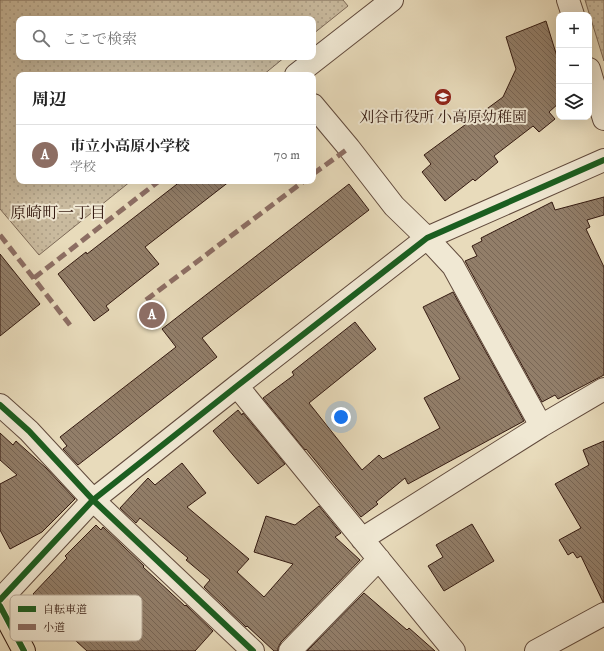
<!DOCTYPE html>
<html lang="ja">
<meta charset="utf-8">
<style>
:root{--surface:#fff;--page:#f2f2f2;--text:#222;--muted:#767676;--line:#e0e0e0;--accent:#ea580c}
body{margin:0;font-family:"IM FELL DW Pica","Noto Serif JP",serif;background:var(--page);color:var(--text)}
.controls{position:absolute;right:12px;top:12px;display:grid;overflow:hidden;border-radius:8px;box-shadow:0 4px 16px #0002}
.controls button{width:36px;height:36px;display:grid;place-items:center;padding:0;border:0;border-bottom:1px solid var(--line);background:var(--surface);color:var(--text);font:20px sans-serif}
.you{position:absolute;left:341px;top:417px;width:14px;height:14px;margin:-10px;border:3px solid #fff;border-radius:50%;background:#1a73e8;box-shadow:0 0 0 6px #1a73e833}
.badge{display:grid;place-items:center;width:26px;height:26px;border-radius:50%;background:var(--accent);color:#fff;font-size:13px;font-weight:700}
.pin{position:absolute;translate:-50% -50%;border:2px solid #fff;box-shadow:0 1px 4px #0006}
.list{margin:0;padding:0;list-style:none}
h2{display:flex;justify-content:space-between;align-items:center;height:52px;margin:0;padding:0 16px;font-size:17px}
h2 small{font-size:13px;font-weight:400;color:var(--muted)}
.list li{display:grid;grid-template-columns:26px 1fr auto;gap:12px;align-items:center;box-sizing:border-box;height:60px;padding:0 16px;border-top:1px solid var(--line)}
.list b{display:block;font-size:15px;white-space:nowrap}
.list p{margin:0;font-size:13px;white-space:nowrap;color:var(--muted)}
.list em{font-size:13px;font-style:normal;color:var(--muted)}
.icon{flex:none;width:22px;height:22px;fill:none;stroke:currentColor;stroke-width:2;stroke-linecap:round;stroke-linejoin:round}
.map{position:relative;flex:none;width:604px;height:651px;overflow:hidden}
.search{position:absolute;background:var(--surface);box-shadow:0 4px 16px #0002;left:16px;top:16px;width:300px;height:44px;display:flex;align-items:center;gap:10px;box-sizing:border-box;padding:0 14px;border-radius:8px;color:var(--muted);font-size:15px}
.panel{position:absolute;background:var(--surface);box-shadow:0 4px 16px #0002;left:16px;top:72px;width:300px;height:112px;border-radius:8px}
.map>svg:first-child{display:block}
</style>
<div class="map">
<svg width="604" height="651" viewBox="0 0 604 651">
<defs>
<pattern id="park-dots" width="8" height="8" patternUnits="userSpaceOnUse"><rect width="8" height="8" fill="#c9ba9e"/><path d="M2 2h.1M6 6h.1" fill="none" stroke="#ad9f87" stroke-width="1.8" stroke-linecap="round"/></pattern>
<pattern id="building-back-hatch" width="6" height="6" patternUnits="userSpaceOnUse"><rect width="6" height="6" fill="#927e69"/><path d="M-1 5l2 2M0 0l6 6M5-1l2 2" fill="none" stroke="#786655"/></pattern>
</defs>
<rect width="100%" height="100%" fill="#e8dbbb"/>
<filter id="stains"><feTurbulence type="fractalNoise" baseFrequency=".005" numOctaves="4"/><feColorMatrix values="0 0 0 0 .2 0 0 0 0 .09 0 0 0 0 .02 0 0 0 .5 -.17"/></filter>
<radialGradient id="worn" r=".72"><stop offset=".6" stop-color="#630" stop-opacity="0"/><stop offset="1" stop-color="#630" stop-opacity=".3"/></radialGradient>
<path fill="url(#park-dots)" stroke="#7e6a58" d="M0 0H343L348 6 313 34V19H19V57H285L263 75H19V181H131L39 255 0 209Z
M585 0H604V61Z"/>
<path fill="url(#building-back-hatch)" stroke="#341a11" d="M546 21 559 63V103L549 112 555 119 539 132 533 126 494 156 498 162 475 181 473 179 445 201 422 172 431 164 424 155 503 97 516 69 506 37Z
M181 181H230L145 247 159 264 106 306 109 310 94 321 58 274 86 252 87 254Z
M349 184 369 210 202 338 217 357 78 465 63 449 67 446 60 437 176 347 162 329Z
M604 197V215L587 220 590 227 586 229 604 267V375L558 399 555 395 542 402 465 261 477 256 472 246 482 241 481 238 552 202 555 210Z
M0 254 40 304 0 336Z
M453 292 524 421 408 484 405 478 376 502 378 504 361 517 306 449 305 450 263 398 294 375 292 372 355 322 376 349 309 403 362 470 379 455 383 459 440 428 424 398 460 379 423 307Z
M238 410 242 415 243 413 285 464 258 484 233 455 213 431Z
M0 433 13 445 16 441 46 468 75 499 42 532 10 549 0 530V484L17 475 0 460Z
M604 441V602H603L581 556 577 558 573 552 568 555 559 540 581 528 555 484 589 465 583 450Z
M182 463 206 493 187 507 249 559 237 572 264 597 293 564 254 552 266 516 295 525 319 506 341 533 335 537 360 560 281 642 278 648V651H274L247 626 246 627 204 587 210 580 186 560 188 558 140 518 136 523 120 508 148 478 155 485Z
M472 524 494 561 444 591 428 566 443 557 436 545Z
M96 525 101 530 103 527 144 566 143 567 185 606 186 605 213 631 195 651H87L55 622 44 634 28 605 36 597 33 594 67 558 65 556Z
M364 593 407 630 409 628 435 651H307Z"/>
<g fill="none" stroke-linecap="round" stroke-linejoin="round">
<defs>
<path id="minor" d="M568 0 573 15
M589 69 604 119
M296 75 392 0
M313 105 349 148 394 206 427 238 453 266 541 426
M237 386 454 651
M0 405 29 431 93 500 253 651
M362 539 541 426 604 389
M0 600 93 500 237 386 427 238 604 160
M290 651 379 559
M536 651 604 614"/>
<path id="major" d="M0 606 24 651"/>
</defs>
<use href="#minor" stroke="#614a3c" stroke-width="24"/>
<use href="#major" stroke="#341a11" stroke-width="24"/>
<use href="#minor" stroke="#f0e8d3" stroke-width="22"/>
<use href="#major" stroke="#e8dbbb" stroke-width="22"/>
<path stroke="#8d6e63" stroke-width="5" stroke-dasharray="10 5" stroke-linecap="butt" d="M313 174 349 148
M0 235 70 325
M34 278 159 181
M146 300 304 181"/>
<defs>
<path id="cycleway" d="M0 405 29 431 93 500 253 651
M0 600 93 500 237 386 427 238 604 160
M0 606 24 651"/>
</defs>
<use href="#cycleway" stroke="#f0e8d3" stroke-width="8"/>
<use href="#cycleway" stroke="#1b5e20" stroke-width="6"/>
</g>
<defs>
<symbol id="school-disc" viewBox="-11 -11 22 22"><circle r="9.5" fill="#8f2418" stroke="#f0e8d3"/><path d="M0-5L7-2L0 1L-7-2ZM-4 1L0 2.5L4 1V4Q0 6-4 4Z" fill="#fff"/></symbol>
</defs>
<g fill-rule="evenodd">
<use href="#school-disc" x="433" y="87" width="20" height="20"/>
</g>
<g text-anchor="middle" stroke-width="4" stroke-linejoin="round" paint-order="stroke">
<g font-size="15" fill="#341a11" stroke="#f0e8d3">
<text x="443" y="122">刈谷市役所 小高原幼稚園</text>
</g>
<g font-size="16" fill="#341a11" stroke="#f0e8d3">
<text x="58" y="218">原崎町一丁目</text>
</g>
</g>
<rect x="10" y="595" width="132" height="46" rx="6" fill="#f0e8d3" stroke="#b8aa99" stroke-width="1"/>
<rect x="18" y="606" width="18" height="6" fill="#1b5e20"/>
<rect x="18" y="624" width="18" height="6" fill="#8d6e63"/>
<g font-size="11" fill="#341a11">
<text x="43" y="613">自転車道</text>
<text x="43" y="631">小道</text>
</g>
<rect width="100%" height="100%" filter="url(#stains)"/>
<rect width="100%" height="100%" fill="url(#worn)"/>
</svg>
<div class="controls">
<button>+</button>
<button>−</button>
<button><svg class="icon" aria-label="layers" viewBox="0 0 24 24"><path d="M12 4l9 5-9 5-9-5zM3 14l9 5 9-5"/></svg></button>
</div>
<div class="you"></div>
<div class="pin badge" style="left:152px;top:315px;background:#8d6e63">A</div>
<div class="search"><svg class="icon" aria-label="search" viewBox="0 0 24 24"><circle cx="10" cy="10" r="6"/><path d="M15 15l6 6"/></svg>ここで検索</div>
<section class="panel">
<h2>周辺<small></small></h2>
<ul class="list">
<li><span class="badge" style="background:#8d6e63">A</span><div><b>市立小高原小学校</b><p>学校</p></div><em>70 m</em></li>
</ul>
</section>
</div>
